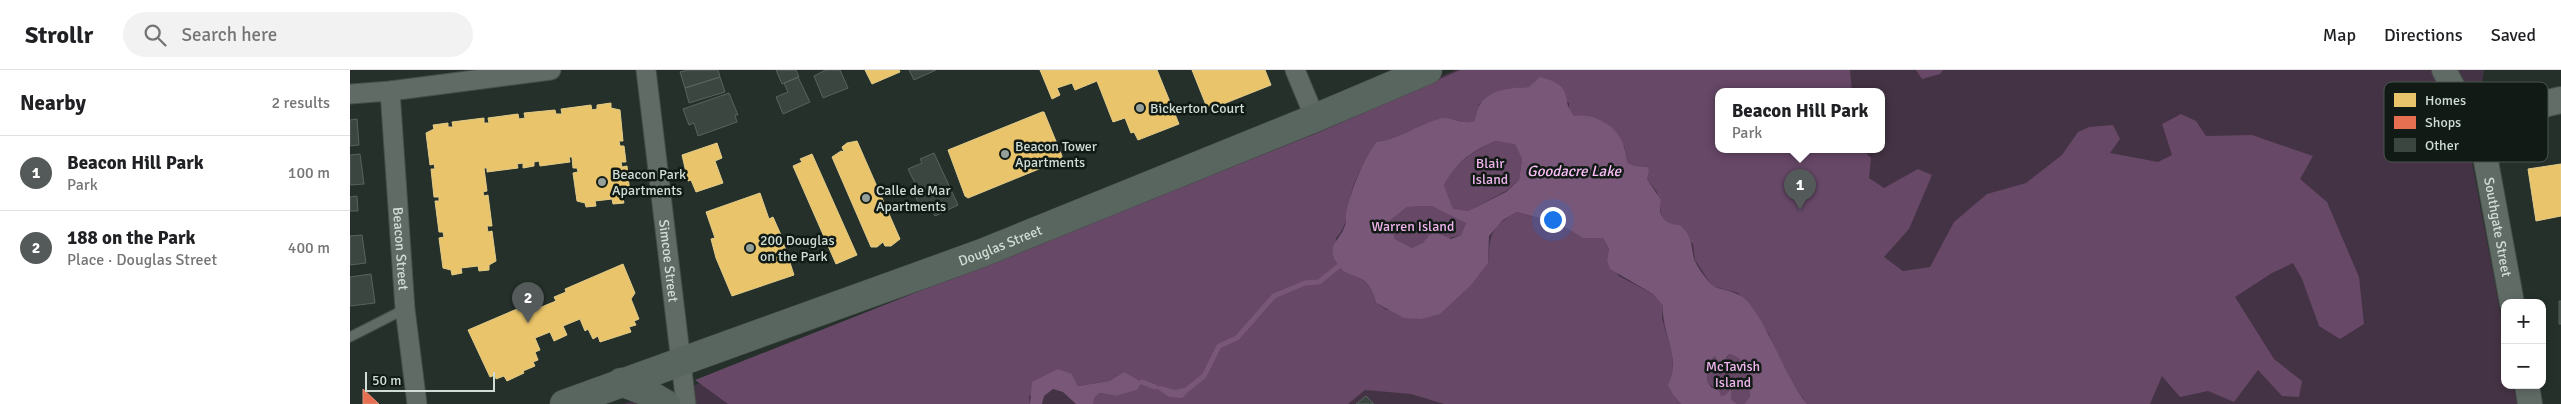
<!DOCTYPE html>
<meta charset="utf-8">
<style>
:root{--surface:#fff;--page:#f2f2f2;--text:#202124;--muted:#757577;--line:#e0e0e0;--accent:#545a59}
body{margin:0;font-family:Signika,sans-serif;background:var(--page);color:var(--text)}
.controls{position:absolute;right:15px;bottom:15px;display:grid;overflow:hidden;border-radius:10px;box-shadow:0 2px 8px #0003}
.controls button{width:45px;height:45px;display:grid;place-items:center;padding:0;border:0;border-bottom:1px solid var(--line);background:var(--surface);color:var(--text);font:25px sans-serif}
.scale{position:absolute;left:15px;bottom:12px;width:130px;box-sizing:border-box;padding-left:5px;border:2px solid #d0ddd5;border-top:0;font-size:14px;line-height:18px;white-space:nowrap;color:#d0ddd5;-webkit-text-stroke:4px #111a15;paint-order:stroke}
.you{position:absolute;left:1202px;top:149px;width:18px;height:18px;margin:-12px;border:4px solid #fff;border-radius:50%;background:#1a73e8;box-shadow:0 0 0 8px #1a73e833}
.badge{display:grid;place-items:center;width:32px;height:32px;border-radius:50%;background:var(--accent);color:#fff;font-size:16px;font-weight:700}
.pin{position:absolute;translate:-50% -41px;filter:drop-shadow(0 1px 2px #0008)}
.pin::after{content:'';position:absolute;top:26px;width:18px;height:15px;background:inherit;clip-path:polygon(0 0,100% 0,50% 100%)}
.popup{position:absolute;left:1365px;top:18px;width:170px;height:65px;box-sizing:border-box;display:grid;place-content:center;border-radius:10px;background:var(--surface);filter:drop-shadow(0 1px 4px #0005);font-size:16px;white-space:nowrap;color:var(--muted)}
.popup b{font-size:19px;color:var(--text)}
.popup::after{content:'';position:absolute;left:50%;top:100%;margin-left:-10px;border:10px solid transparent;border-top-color:var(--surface)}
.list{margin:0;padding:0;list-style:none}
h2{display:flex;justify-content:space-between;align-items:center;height:65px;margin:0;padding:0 20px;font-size:21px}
h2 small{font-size:16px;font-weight:400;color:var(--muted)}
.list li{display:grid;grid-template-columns:32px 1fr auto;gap:15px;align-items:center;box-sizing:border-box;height:75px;padding:0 20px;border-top:1px solid var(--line)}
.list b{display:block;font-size:19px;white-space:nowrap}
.list p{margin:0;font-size:16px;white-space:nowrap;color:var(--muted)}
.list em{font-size:16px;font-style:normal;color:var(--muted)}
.icon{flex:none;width:28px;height:28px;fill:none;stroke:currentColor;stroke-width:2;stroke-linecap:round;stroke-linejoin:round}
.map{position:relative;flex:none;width:2211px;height:334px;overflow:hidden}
header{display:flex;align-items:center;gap:30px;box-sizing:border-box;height:70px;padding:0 25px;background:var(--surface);border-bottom:1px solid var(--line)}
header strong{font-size:24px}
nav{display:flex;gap:28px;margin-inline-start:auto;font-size:18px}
.search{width:350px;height:45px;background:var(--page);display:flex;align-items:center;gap:12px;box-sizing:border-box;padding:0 18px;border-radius:28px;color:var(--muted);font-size:19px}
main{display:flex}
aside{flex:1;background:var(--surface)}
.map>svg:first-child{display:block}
</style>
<header>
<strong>Strollr</strong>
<div class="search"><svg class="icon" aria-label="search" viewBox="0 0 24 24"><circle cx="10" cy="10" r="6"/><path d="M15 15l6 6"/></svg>Search here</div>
<nav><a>Map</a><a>Directions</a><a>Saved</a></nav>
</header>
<main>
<aside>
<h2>Nearby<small>2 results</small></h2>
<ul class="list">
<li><span class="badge">1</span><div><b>Beacon Hill Park</b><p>Park</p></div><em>100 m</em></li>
<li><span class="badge">2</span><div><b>188 on the Park</b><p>Place · Douglas Street</p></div><em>400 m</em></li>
</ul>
</aside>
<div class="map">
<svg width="2211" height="334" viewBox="0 0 2211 334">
<rect width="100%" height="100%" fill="#25302a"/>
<path fill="#434" fill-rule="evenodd" d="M1106 0H2134L2121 87 2155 267V315H2164L2167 334H272L401 300 643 192ZM1369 21H1531V79H1369Z"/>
<path fill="#674867" d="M1110 0H1500L1502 21H1369V79H1512L1521 88 1519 108 1534 118 1568 99 1582 105 1559 159 1534 187 1553 201 1580 197 1604 152 1637 124 1676 113 1712 85 1728 62 1739 57 1763 55 1770 69 1760 83 1808 92 1822 85 1812 54 1831 44 1846 51 1856 66 1902 65 1963 86 1950 109 1977 132 2009 207 2014 254 1990 269 1969 256 1952 209 1943 193 1922 203 1885 227 1924 289 1952 311 1949 327 1932 326 1908 300 1884 332 1858 321 1830 327 1812 306 1800 334H1457L1436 304 1419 264 1388 223 1362 216 1345 190 1343 174 1312 148 1307 122 1297 109V97L1285 96 1278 93 1274 76 1225 46 1219 40V33L1179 17 1157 19 1129 34 1124 51C1114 55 1111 50 1101 49 1083 47 1047 70 1026 72 1018 85 1010 99 1004 114 997 132 1000 154 986 168L985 191C1002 212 1019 201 1026 233L1037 240 1138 193C1140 163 1141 157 1167 142L1208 153 1233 168H1253L1259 179 1257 189 1269 206 1303 224 1313 236 1312 248 1322 283 1324 326 1331 334H1094L1061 324 1015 320 998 334H743L745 327 750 323 766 326 787 320 774 302 759 311 728 316 722 304 679 326 680 334H378L345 310 970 62Z
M1566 0H1593L1590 4 1572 9Z
M1146 71 1165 73 1172 89 1169 110 1156 121 1118 141 1103 140 1094 115C1109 90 1120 83 1146 71Z
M1082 136 1102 144 1116 153 1111 165 1062 178 1045 169 1038 151 1057 137Z
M1379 284C1400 289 1398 308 1400 326L1394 334H1387L1381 329V319L1375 325 1371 326 1357 311 1359 291 1365 286 1368 289 1377 288Z"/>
<path fill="#795778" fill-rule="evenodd" d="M1190 7C1228 17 1208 29 1225 46 1245 43 1269 57 1274 77 1276 83 1276 87 1278 93L1285 96 1297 97 1299 100 1297 109 1311 130C1307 145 1314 155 1330 155 1342 166 1341 174 1344 189 1346 195 1356 209 1361 214 1368 221 1387 219 1398 232 1423 263 1432 302 1457 334H1394L1400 326C1398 309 1400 289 1379 284L1372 294H1369L1365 286 1359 291 1357 311 1362 318 1368 319 1371 326 1375 325 1381 319V329L1387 334H1393H1331L1324 326 1318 315C1332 288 1311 263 1313 236L1303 224 1260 199 1257 189 1259 179 1253 168H1233L1208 153 1167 142 1153 150 1139 166 1138 193 1121 215 1090 244 1071 249 1054 248 1026 233C1018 197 997 213 986 192 976 175 990 170 994 158 997 152 995 145 997 139 1003 115 1012 93 1026 72 1049 69 1068 55 1089 49 1101 45 1112 56 1124 51 1126 46 1127 37 1131 33 1143 18 1162 18 1179 17ZM1146 71 1165 74 1172 89 1169 110 1156 122 1118 141 1103 139 1094 115C1109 90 1120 82 1146 71ZM1082 136 1116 153 1111 165 1101 169 1083 161 1073 173 1062 178 1045 169 1039 151 1057 137Z
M708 299 722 304 728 316 759 311 774 302 792 312 787 320 766 326 750 323 745 327 743 334H726L713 322 703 319 694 326 692 334H680L682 312Z
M811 316 825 320 838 317 840 320 832 328 819 327 805 317Z"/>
<path fill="#e9c46a" stroke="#e2cc8a" d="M515 0H549L550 2 522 14Z
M690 0H807L829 54 788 70 784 62 781 63 775 48 763 52 747 11 725 20 722 13 707 18 710 25 702 29Z
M842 0H915L921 15 858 40Z
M261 33V38L270 40 273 71H269L270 76H274L276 92H271L272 97 277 96 280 124 273 128 274 133 263 134 262 129 245 131 246 136 236 137 235 133 227 131 223 103 228 102 227 98H223L222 87H219L220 92 190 96 189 91 184 92V96L173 98V93L167 94 168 98 137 102V98H134L137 121 133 122 134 126 138 125 142 156H137L138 162 142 161 146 191 139 195V200L129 201 128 196 111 198 112 203 102 205 101 200 93 198 89 168 94 167 93 162H89L85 131H89V127H84L81 99H85L84 94 80 95 76 63 84 59 83 55 98 53V57H103L102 52 134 48V53H139L138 48 168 44 169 49 175 48 174 43 205 40 206 44H212L211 39 241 35 242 40 247 39V35Z
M692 42H694L712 86 711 90 618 128 615 126 598 80Z
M507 71 550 169 541 176H535L533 172 527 177H521L482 87 491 81 494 82 492 77 497 73Z
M367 73 372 88 365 91 373 113 346 122 341 110 338 111 332 85Z
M462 84 507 185 486 194 443 96 452 92 450 89Z
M2211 94V146L2186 151 2178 99Z
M410 123 419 149 423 147 431 165 444 205 382 226 366 188 361 169 365 168 356 142Z
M273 194 285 223 281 229 289 249 284 251 286 255 279 257 281 262 250 272 248 266 243 269 238 259 235 261 230 249 213 256 217 265 204 271 200 262 185 268 190 280 185 282 188 290 183 292 185 296 173 301 174 303 157 311 154 306 146 309 145 305 140 307 118 260 174 236 175 238 187 233 189 238 206 231 204 227 216 222 215 219Z"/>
<path fill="#e76f51" stroke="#e09079" d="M13 319 29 334H13Z"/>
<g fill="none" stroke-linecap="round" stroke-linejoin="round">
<path stroke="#795778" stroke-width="5" d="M792 312 805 317
M839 318 854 306 869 276 887 268 924 226 955 213 969 212 989 196"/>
</g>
<path fill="#3c4640" stroke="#59625d" d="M338 0H368L370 7 335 18 330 2Z
M426 0H446L449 7 432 14Z
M490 0 498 18 473 28 464 6 476 0Z
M559 0H586L564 10Z
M370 7 375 22 339 33 335 18Z
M448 7 460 32 433 44 426 27 438 22 434 13Z
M379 23 388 45H385L387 52 348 66 344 53 339 55 333 39Z
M7 49 9 75 0 76V50Z
M584 83 608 135 585 146 579 134 571 138 561 117 566 115 558 99 572 93 570 89Z
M10 84 14 114 0 115V85Z
M7 126 8 141H0V127Z
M12 165 16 193 0 195V166Z
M21 204 25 233 0 236V207Z
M2209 231H2211V254H2209Z
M1016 326 1024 334H1006Z"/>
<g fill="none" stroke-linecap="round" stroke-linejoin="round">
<defs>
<path id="service" d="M0 267 55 239"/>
<g id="minor">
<path id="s1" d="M296 0 336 334"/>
<path d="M945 0 965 48"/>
<path id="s2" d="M40 21 55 239 67 334"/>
<path d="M0 24 40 21 201 0"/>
</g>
<g id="tertiary">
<path id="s3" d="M2094 0 2133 75 2162 233"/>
<path d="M2177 315 2180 334"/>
</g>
<path id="secondary" d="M2121 51 2211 30"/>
<g id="primary">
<path d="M271 312 294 321 316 334"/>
<path id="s4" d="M214 334 632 183 965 48 1078 0"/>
</g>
</defs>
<use href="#service" stroke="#454e49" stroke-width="11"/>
<use href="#minor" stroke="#454e49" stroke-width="21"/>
<use href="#tertiary" stroke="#454e49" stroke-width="26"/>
<use href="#secondary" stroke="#454e49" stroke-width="28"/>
<use href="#primary" stroke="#454e49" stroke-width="29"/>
<use href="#service" stroke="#616b66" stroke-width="9"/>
<use href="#minor" stroke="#616b66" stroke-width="19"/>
<use href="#tertiary" stroke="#616b66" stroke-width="24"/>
<use href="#secondary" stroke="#616d66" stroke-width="26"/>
<use href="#primary" stroke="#59665f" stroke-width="28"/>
</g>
<g fill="#94a099" stroke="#111a15" stroke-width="2">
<circle cx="790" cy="38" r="5"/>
<circle cx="655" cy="84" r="5"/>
<circle cx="252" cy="112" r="5"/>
<circle cx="516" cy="128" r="5"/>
<circle cx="400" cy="178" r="5"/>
</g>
<g text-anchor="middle" stroke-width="5" stroke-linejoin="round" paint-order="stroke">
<g font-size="14" fill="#d0ddd5" stroke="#111a15" text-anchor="start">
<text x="800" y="43">Bickerton Court</text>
<text x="665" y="81">Beacon Tower<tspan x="665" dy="16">Apartments</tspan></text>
<text x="262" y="109">Beacon Park<tspan x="262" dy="16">Apartments</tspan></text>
<text x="526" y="125">Calle de Mar<tspan x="526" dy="16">Apartments</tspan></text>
<text x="410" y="175">200 Douglas<tspan x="410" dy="16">on the Park</tspan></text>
</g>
<g font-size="14" fill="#efb3ed" stroke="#111a15">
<text x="1140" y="98">Blair<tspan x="1140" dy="16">Island</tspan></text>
<text x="1063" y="161">Warren Island</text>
<text x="1383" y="301">McTavish<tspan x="1383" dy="16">Island</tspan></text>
</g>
<g font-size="14" fill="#d0ddd5" stroke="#111a15">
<text dy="5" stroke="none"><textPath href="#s3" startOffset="168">Southgate Street</textPath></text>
<text dy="5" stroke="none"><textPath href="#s4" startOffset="464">Douglas Street</textPath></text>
<text dy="5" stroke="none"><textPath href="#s2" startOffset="158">Beacon Street</textPath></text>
<text dy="5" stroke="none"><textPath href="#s1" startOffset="192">Simcoe Street</textPath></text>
</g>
<g font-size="15" font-style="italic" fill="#fbbef9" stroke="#111a15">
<text x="1224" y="106">Goodacre Lake</text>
</g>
</g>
<rect x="2034" y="12" width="164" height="80" rx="8" fill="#111a15" stroke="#4a544f" stroke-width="1"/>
<rect x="2044" y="23" width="22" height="14" fill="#e9c46a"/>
<rect x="2044" y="46" width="22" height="13" fill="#e76f51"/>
<rect x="2044" y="68" width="22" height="14" fill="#3c4640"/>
<g font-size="14" fill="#d0ddd5">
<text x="2075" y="35">Homes</text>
<text x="2075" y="57">Shops</text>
<text x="2075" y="80">Other</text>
</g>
</svg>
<div class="controls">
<button>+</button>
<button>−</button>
</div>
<div class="scale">50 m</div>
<div class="you"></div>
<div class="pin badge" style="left:1450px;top:140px">1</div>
<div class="popup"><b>Beacon Hill Park</b>Park</div>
<div class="pin badge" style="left:178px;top:253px">2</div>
</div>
</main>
